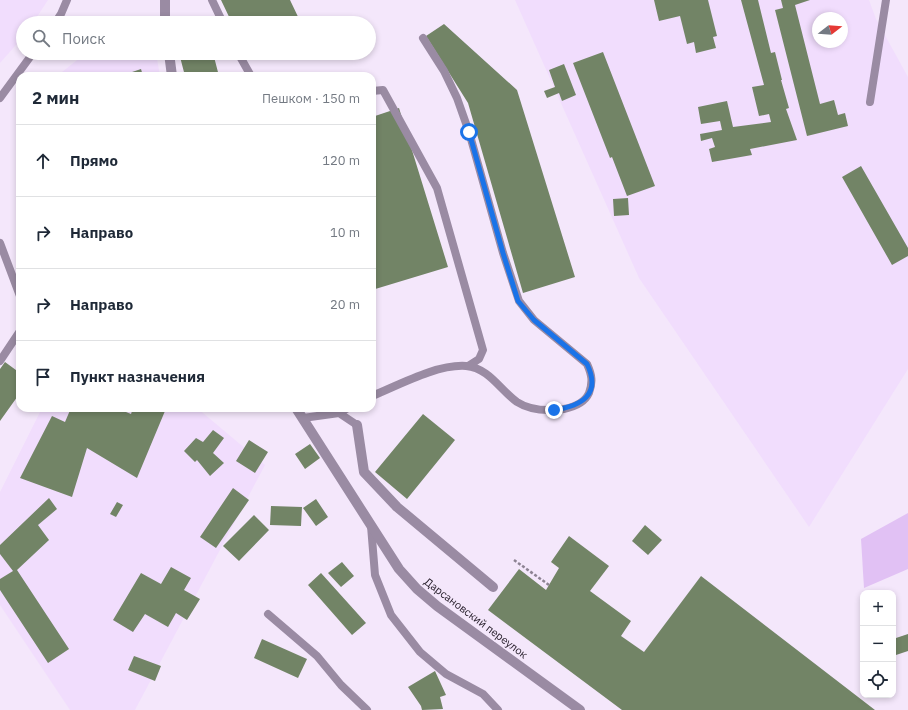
<!DOCTYPE html>
<html lang="ru">
<meta charset="utf-8">
<style>
:root{--surface:#fff;--page:#f6f6f7;--text:#1f2937;--muted:#747a83;--line:#e0e1e3}
body{margin:0;font-family:"IBM Plex Sans",sans-serif;background:var(--page);color:var(--text)}
.controls{position:absolute;right:12px;bottom:12px;display:grid;overflow:hidden;border-radius:8px;box-shadow:0 2px 6px #0003}
.controls button{width:36px;height:36px;display:grid;place-items:center;padding:0;border:0;border-bottom:1px solid var(--line);background:var(--surface);color:var(--text);font:20px sans-serif}
.compass{position:absolute;left:812px;top:12px;width:36px;height:36px;border-radius:50%;background:var(--surface);box-shadow:0 2px 6px #0003;rotate:73deg}
.stop{position:absolute;width:12px;height:12px;margin:-9px;border:3px solid #1a73e8;border-radius:50%;background:#fff}
.stop.end{background:#1a73e8;border-color:#fff;box-shadow:0 1px 4px #0008}
.list{margin:0;padding:0;list-style:none}
h2{display:flex;justify-content:space-between;align-items:center;height:52px;margin:0;padding:0 16px;font-size:17px}
h2 small{font-size:13px;font-weight:400;color:var(--muted)}
.list li{display:grid;grid-template-columns:26px 1fr auto;gap:12px;align-items:center;box-sizing:border-box;height:72px;padding:0 16px;border-top:1px solid var(--line)}
.list b{display:block;font-size:15px;white-space:nowrap}
.list em{font-size:13px;font-style:normal;color:var(--muted)}
.icon{flex:none;width:22px;height:22px;fill:none;stroke:currentColor;stroke-width:2;stroke-linecap:round;stroke-linejoin:round}
.map{position:relative;flex:none;width:908px;height:710px;overflow:hidden}
.search{position:absolute;background:var(--surface);box-shadow:0 2px 6px #0003;left:16px;top:16px;width:360px;height:44px;display:flex;align-items:center;gap:10px;box-sizing:border-box;padding:0 14px;border-radius:22px;color:var(--muted);font-size:15px}
.panel{position:absolute;background:var(--surface);box-shadow:0 2px 6px #0003;left:16px;top:72px;width:360px;height:340px;border-radius:12px}
.map>svg:first-child{display:block}
</style>
<div class="map">
<svg width="908" height="710" viewBox="0 0 908 710">
<rect width="100%" height="100%" fill="#f4e7fb"/>
<path fill="#f1ddfd" fill-rule="evenodd" d="M0 0H48L33 23H23V37L0 63Z
M515 0H869L876 19 908 77V369L809 527 639 278ZM818 18H842V42H818Z
M86 53H156L160 76H57Z
M42 408H197L265 465 135 710H70L0 605V492Z"/>
<path fill="#e1c1f4" d="M908 513V569L864 588 861 539Z"/>
<path fill="#728466" d="M221 0H290L301 23H232Z
M654 0H708L717 36 713 37 716 48 696 53 694 42 687 44 680 16 659 21Z
M741 0H758L771 53 775 52 782 80H781L789 108 786 109 797 140 750 149 752 155 712 162 709 149 715 147 712 138 701 141 700 134 722 130 720 121 701 124 698 107 727 101 733 127 771 122 769 114 759 116 752 87 764 85Z
M781 0H810L795 5 820 104 834 100 838 115 845 113 848 126 807 136 775 10 783 8Z
M189 16 192 23H179L182 19Z
M444 24 517 90 575 277 523 293 468 103 426 36Z
M603 52 655 186 627 196 612 157 610 158 573 63Z
M179 53H213L219 76H185Z
M247 53H262L250 59Z
M564 64 576 95 562 101 559 93 547 98 544 91 555 87 549 70Z
M141 69 143 76H120Z
M399 108 448 267 372 290V117Z
M861 166 908 248V256L892 265 842 177Z
M628 198 629 215 614 216 613 199Z
M5 362 20 373V393L0 421V369Z
M71 408H122L121 410 131 414 133 408H160L165 411 137 478 87 448 72 497 20 478 52 416 65 422Z
M423 414 455 440 407 499 375 472Z
M213 430 224 438 213 453 224 463 210 476 197 460 195 462 184 451 196 438 203 442Z
M249 440 268 452 255 473 236 461Z
M310 444 320 458 305 469 295 454Z
M233 488 249 500 216 548 200 537Z
M49 498 57 509 38 525 49 540 17 570 69 649 48 663 0 590V579L13 571 0 554V545Z
M316 499 328 517 316 526 303 508Z
M117 502 123 505 116 517 110 514Z
M271 506 302 507 301 526 270 525Z
M254 515 269 530 239 561 223 546Z
M645 525 662 540 648 555 632 541Z
M569 536 609 566 590 591 631 621 621 636 644 652 701 576 875 710H622L488 610 519 569 546 590 559 568 551 562Z
M342 562 354 576 341 587 328 573Z
M171 567 191 578 184 590 200 599 187 620 176 613 168 627 145 614 133 632 113 620 141 573 161 584Z
M321 573 366 623 352 635 308 585Z
M908 634V651L893 656V639Z
M262 639 307 659 298 678 254 658Z
M134 656 161 666 155 681 128 670Z
M435 671 446 695 440 697 443 709 422 710 421 706 408 687Z"/>
<g fill="none" stroke-linecap="round" stroke-linejoin="round">
<path stroke="#8d8393" stroke-width="2.5" stroke-dasharray="3 2" stroke-linecap="butt" d="M514 560 549 585"/>
<path stroke="#9a8ba3" stroke-width="8" d="M212 0 223 23
M55 23 61 14 67 0
M238 53 251 76
M372 91 383 90 437 188 483 350 479 359 468 366
M0 98 33 53
M870 102 886 0
M0 243 20 296
M0 361 20 331
M372 396C399 385 437 364 466 366 489 368 500 390 517 402 531 411 549 411 564 409 574 407 585 402 589 393 593 382 592 375 587 364L534 320 519 301 503 253 469 132 457 98 444 71 423 38
M339 413 348 408
M303 418 339 413 357 425
M371 526 375 575 391 615 420 652 446 674 483 694 498 710
M268 614 317 656 341 685 367 710"/>
<path stroke="#9a8ba3" stroke-width="10" d="M165 0V23
M169 53 172 76
M296 408 399 569 417 589 437 606 580 710
M357 425 364 472 397 507 493 587"/>
</g>
<g fill="none" stroke-linecap="round" stroke-linejoin="round">
<path stroke="#1a73e8" stroke-width="5" d="M469 132 503 253 518 301 534 320 587 364C602 395 581 406 554 410"/>
</g>
<g text-anchor="middle" stroke-width="3" stroke-linejoin="round" paint-order="stroke">
<g font-size="11" fill="#211925" stroke="#f4e7fb">
<text transform="translate(476 618) rotate(37)" y="4">Дарсановский переулок</text>
</g>
</g>
</svg>
<div class="controls">
<button>+</button>
<button>−</button>
<button><svg class="icon" aria-label="locate" viewBox="0 0 24 24"><circle cx="12" cy="12" r="6"/><path d="M12 2v4M12 18v4M2 12h4M18 12h4"/></svg></button>
</div>
<svg class="compass" viewBox="-18 -18 36 36"><path d="M0-13l5 13h-10z" fill="#e53935"/><path d="M0 13l5-13h-10z" fill="#747a83"/></svg>
<div class="stop" style="left:469px;top:132px"></div>
<div class="stop end" style="left:554px;top:410px"></div>
<div class="search"><svg class="icon" aria-label="search" viewBox="0 0 24 24"><circle cx="10" cy="10" r="6"/><path d="M15 15l6 6"/></svg>Поиск</div>
<section class="panel">
<h2>2 мин<small>Пешком · 150 m</small></h2>
<ul class="list">
<li><svg class="icon" aria-label="ahead" viewBox="0 0 24 24"><path d="M12 20V5M6 11l6-6 6 6"/></svg><div><b>Прямо</b></div><em>120 m</em></li>
<li><svg class="icon" aria-label="right" viewBox="0 0 24 24"><path d="M7 20v-9h11M14 6l5 5-5 5"/></svg><div><b>Направо</b></div><em>10 m</em></li>
<li><svg class="icon" aria-label="right" viewBox="0 0 24 24"><path d="M7 20v-9h11M14 6l5 5-5 5"/></svg><div><b>Направо</b></div><em>20 m</em></li>
<li><svg class="icon" aria-label="arrive" viewBox="0 0 24 24"><path d="M6 21V4h12l-3 4 3 4H6"/></svg><div><b>Пункт назначения</b></div></li>
</ul>
</section>
</div>
